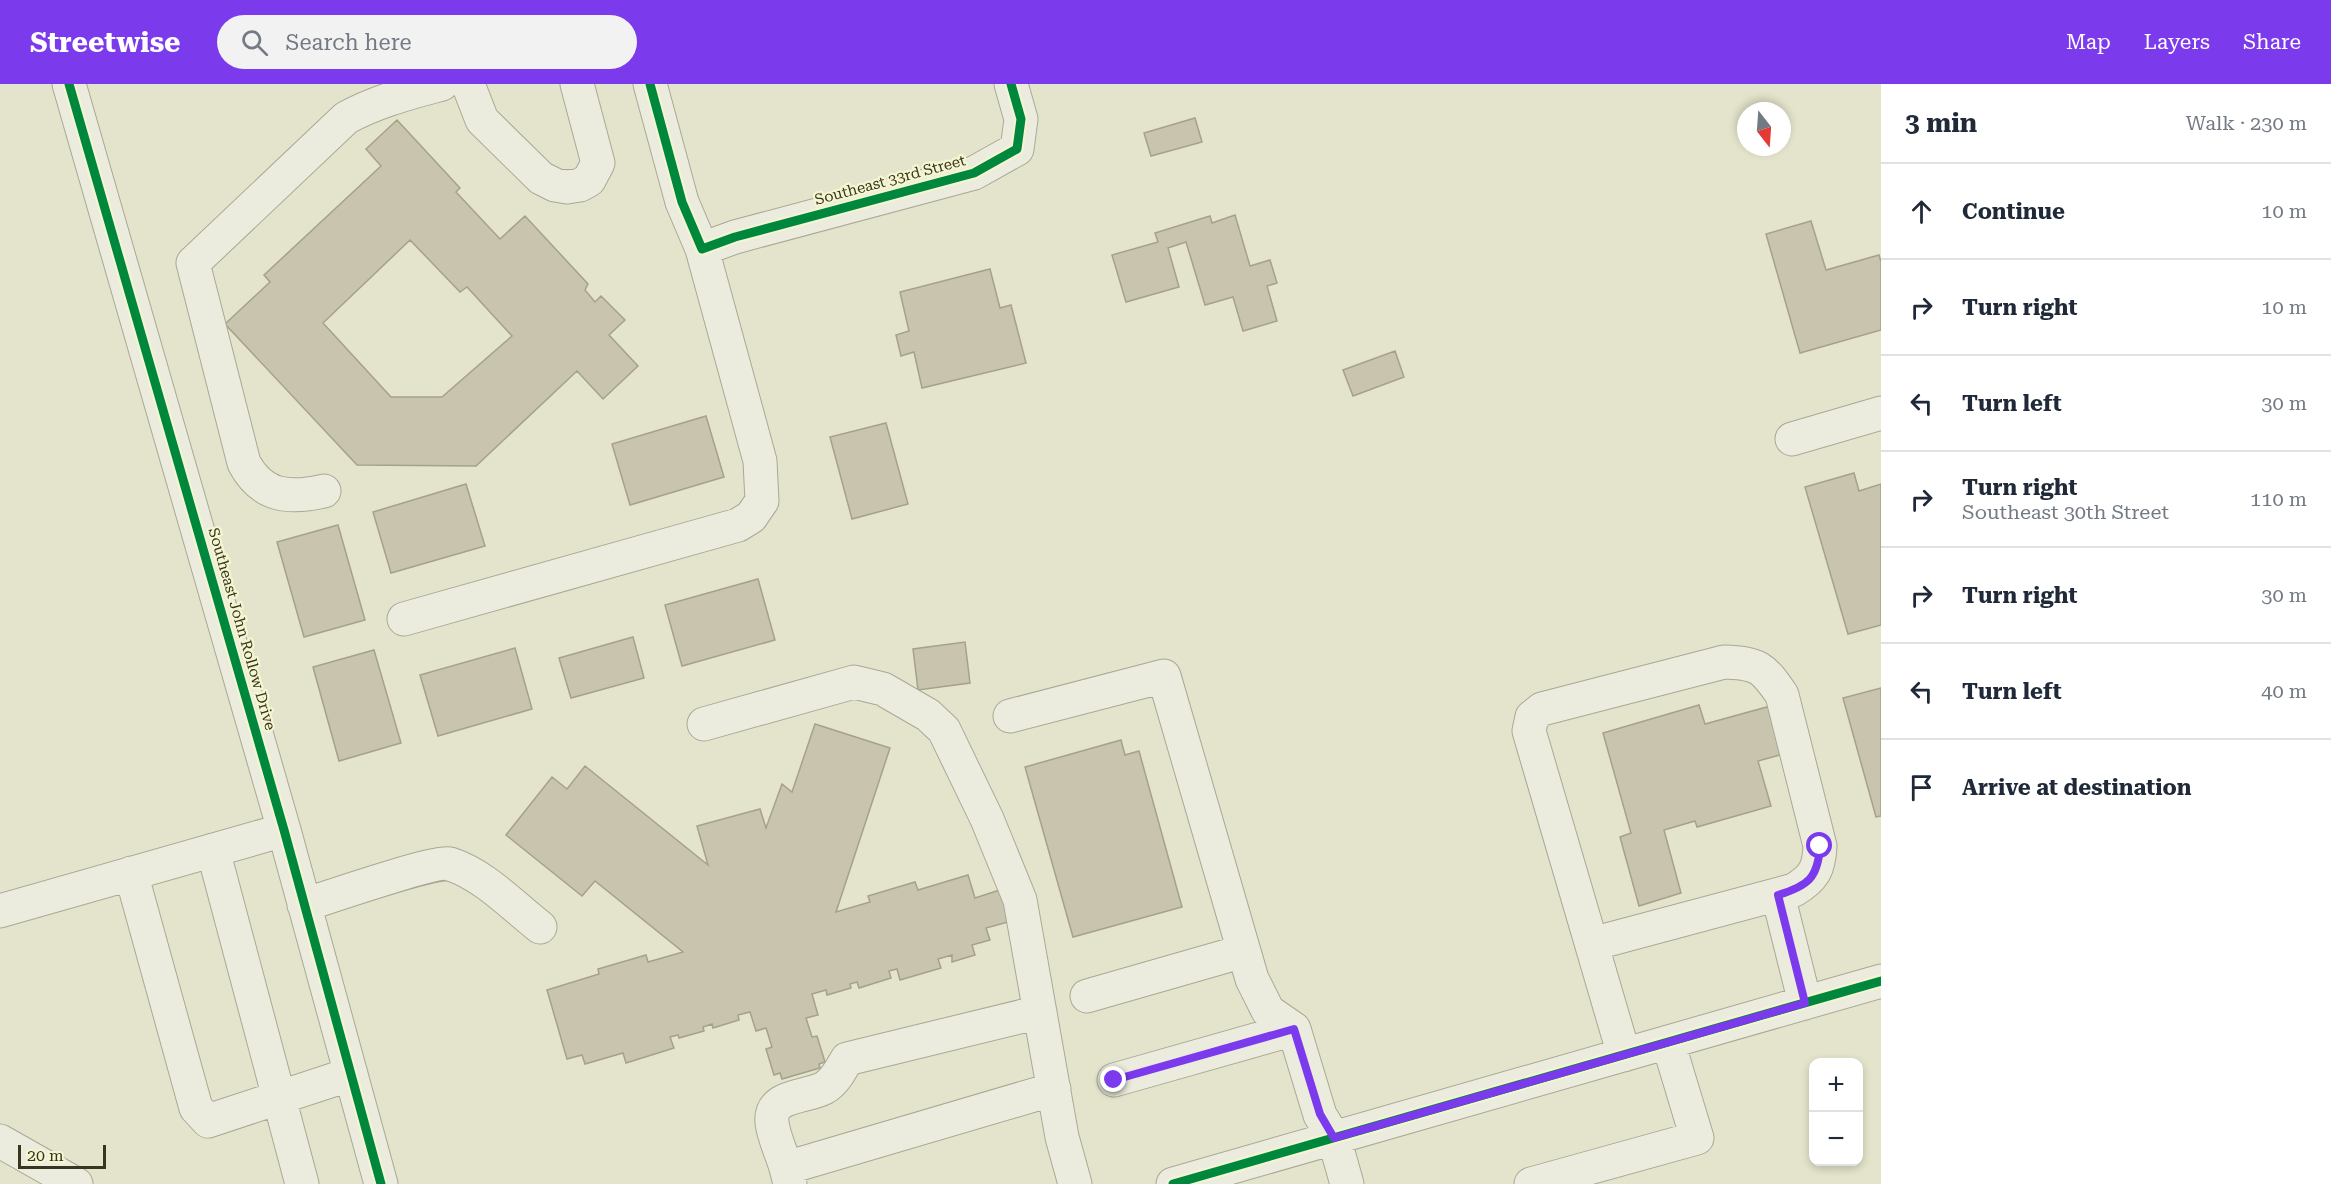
<!DOCTYPE html>
<meta charset="utf-8">
<style>
:root{--surface:#fff;--page:#f2f2f3;--text:#1f2937;--muted:#747a83;--line:#e0e1e3;--accent:#7c3aed}
body{margin:0;font-family:"Roboto Serif",serif;background:var(--page);color:var(--text)}
.controls{position:absolute;right:18px;bottom:18px;display:grid;overflow:hidden;border-radius:12px;box-shadow:0 3px 9px #0003}
.controls button{width:54px;height:54px;display:grid;place-items:center;padding:0;border:0;border-bottom:2px solid var(--line);background:var(--surface);color:var(--text);font:30px sans-serif}
.compass{position:absolute;left:1737px;top:18px;width:54px;height:54px;border-radius:50%;background:var(--surface);box-shadow:0 3px 9px #0003;rotate:163deg}
.scale{position:absolute;left:18px;bottom:15px;width:88px;box-sizing:border-box;padding-left:6px;border:3px solid #39341d;border-top:0;font-size:16px;line-height:21px;white-space:nowrap;color:#39341d;-webkit-text-stroke:4px #f4f6d1;paint-order:stroke}
.stop{position:absolute;width:18px;height:18px;margin:-14px;border:4px solid #7c3aed;border-radius:50%;background:#fff}
.stop.end{background:#7c3aed;border-color:#fff;box-shadow:0 2px 6px #0008}
.list{margin:0;padding:0;list-style:none}
h2{display:flex;justify-content:space-between;align-items:center;height:78px;margin:0;padding:0 24px;font-size:26px}
h2 small{font-size:20px;font-weight:400;color:var(--muted)}
.list li{display:grid;grid-template-columns:39px 1fr auto;gap:18px;align-items:center;box-sizing:border-box;height:96px;padding:0 24px;border-top:2px solid var(--line)}
.list b{display:block;font-size:22px;white-space:nowrap}
.list p{margin:0;font-size:20px;white-space:nowrap;color:var(--muted)}
.list em{font-size:20px;font-style:normal;color:var(--muted)}
.icon{flex:none;width:33px;height:33px;fill:none;stroke:currentColor;stroke-width:2;stroke-linecap:round;stroke-linejoin:round}
.map{position:relative;flex:none;width:1881px;height:1100px;overflow:hidden}
header{display:flex;align-items:center;gap:36px;box-sizing:border-box;height:84px;padding:0 30px;background:var(--accent);color:#fff}
header strong{font-size:28px}
nav{display:flex;gap:33px;margin-inline-start:auto;font-size:21px}
.search{width:420px;height:54px;background:var(--page);display:flex;align-items:center;gap:15px;box-sizing:border-box;padding:0 21px;border-radius:33px;color:var(--muted);font-size:22px}
main{display:flex}
aside{flex:1;background:var(--surface)}
.map>svg:first-child{display:block}
</style>
<header>
<strong>Streetwise</strong>
<div class="search"><svg class="icon" aria-label="search" viewBox="0 0 24 24"><circle cx="10" cy="10" r="6"/><path d="M15 15l6 6"/></svg>Search here</div>
<nav><a>Map</a><a>Layers</a><a>Share</a></nav>
</header>
<main>
<div class="map">
<svg width="1881" height="1100" viewBox="0 0 1881 1100">
<rect width="100%" height="100%" fill="#e4e4cc"/>
<path fill="#c8c4ad" stroke="#a5a18b" stroke-width="1.5" fill-rule="evenodd" d="M1195 34 1202 58 1151 72 1144 49Z
M397 36 460 104 456 108 500 155 525 132 588 200 585 206 595 218 601 212 625 236 609 251 638 282 603 315 577 287 476 382 357 381 225 240 270 198 264 191 381 82 366 65ZM410 156 460 208 467 203 512 252 442 313H391L323 239Z
M1235 131 1250 182 1270 176 1277 199 1267 202 1277 237 1243 247 1233 213 1205 221 1186 158 1168 164 1179 203 1126 218 1112 171 1158 158 1155 149 1210 132 1212 139Z
M1811 137 1826 186 1879 171 1881 178V246L1800 269 1766 150Z
M990 185 1000 224 1011 221 1026 279 922 304 914 268 901 272 896 251 909 247 900 208Z
M1395 267 1404 293 1353 312 1343 286Z
M706 332 724 393 630 421 612 360Z
M886 339 908 420 852 435 830 353Z
M1854 389 1859 407 1881 400V541L1848 550 1805 403Z
M466 400 485 462 391 489 373 428Z
M338 441 365 536 304 553 277 458Z
M758 495 775 556 682 582 665 521Z
M633 553 644 594 571 614 559 574Z
M965 558 970 599 918 606 913 565Z
M515 564 532 625 438 652 420 591Z
M374 566 401 659 339 677 313 583Z
M1881 604V732L1876 733 1843 614Z
M1699 621 1705 640 1774 621 1787 669 1758 677 1771 722 1697 743 1695 737 1664 746 1681 809 1639 822 1620 753 1631 749 1603 649Z
M815 640 890 664 836 828 870 818 868 812 915 798 918 806 968 791 975 814 1009 803 1019 835 986 844 990 856 972 861 975 871 952 878V871L938 875 941 884 900 896 897 885 889 887 891 894 859 904 857 898 850 900 851 904 827 911 826 906 812 910 818 931 806 934 812 953 817 952 825 978 819 980 820 984 782 995 780 989 774 991 766 965 772 963 766 944 756 947 750 928 738 931 739 936 713 944 712 940 703 943 704 947 679 954 678 951 670 953 674 964 626 979 623 969 585 980 582 971 567 975 547 906 599 890 598 885 646 871 648 878 683 868 595 797 582 812 506 751 552 693 567 705 585 682 708 781 697 742 760 725 766 744 782 700 792 708Z
M1121 656 1125 671 1139 667 1182 823 1073 853 1025 683Z"/>
<g fill="none" stroke-linecap="round" stroke-linejoin="round">
<defs>
<path id="minor" d="M69 0 284 746 381 1100
M468 0 482 36 541 94 555 101 567 103 580 101 589 96 598 79 577 0
M702 165 735 153 974 89 1017 65 1021 35 1011 0
M1792 355 1881 329
M324 407C289 415 262 413 244 379L193 179 346 34C377 17 409 9 442 0
M404 535 738 441 751 433 762 417 760 377 702 165 682 118 650 0
M1010 632 1164 592 1252 895 1268 927 1294 945 1320 1031 1334 1054 1347 1100
M704 640 854 598 883 605 928 631 944 646 987 735 1020 816 1062 1053 1075 1100
M213 766 302 1100
M131 789 196 1024 208 1037 351 990
M1778 811 1805 919
M304 821C326 814 436 776 450 780 484 791 512 821 540 843
M0 827 284 746
M1592 860 1794 806C1814 794 1819 785 1820 762L1782 611C1763 583 1758 579 1724 578L1542 625 1532 633 1529 647 1624 971
M1087 912 1244 867
M1114 996 1294 945
M0 1057 76 1100
M786 1084C782 1070 774 1054 772 1039 769 1010 805 1014 824 1004 835 998 841 985 847 975L1040 928
M790 1100 786 1084 1054 1005
M1173 1100 1881 897
M1531 1100 1697 1054 1668 958"/>
</defs>
<use href="#minor" stroke="#a9a895" stroke-width="35"/>
<use href="#minor" stroke="#ececde" stroke-width="33"/>
<defs>
<path id="cycleway" d="M69 0 284 746 381 1100
M650 0 682 118 702 165 735 153 974 89 1017 65 1021 35 1011 0
M1173 1100 1881 897"/>
</defs>
<use href="#cycleway" stroke="#f4f6d1" stroke-width="13"/>
<use href="#cycleway" stroke="#00873e" stroke-width="9"/>
</g>
<g fill="none" stroke-linecap="round" stroke-linejoin="round">
<path stroke="#7c3aed" stroke-width="8" d="M1114 996 1294 945 1320 1030 1334 1054 1805 919 1778 811C1808 802 1818 794 1820 762"/>
</g>
<g text-anchor="middle" stroke-width="4.5" stroke-linejoin="round" paint-order="stroke">
<g font-size="15" fill="#39341d" stroke="#f4f6d1">
<text transform="translate(890 96) rotate(-15)" y="5">Southeast 33rd Street</text>
<text transform="translate(242 545) rotate(74)" y="5">Southeast John Rollow Drive</text>
</g>
</g>
</svg>
<div class="controls">
<button>+</button>
<button>−</button>
</div>
<svg class="compass" viewBox="-18 -18 36 36"><path d="M0-13l5 13h-10z" fill="#e53935"/><path d="M0 13l5-13h-10z" fill="#747a83"/></svg>
<div class="scale">20 m</div>
<div class="stop" style="left:1820px;top:762px"></div>
<div class="stop end" style="left:1114px;top:996px"></div>
</div>
<aside>
<h2>3 min<small>Walk · 230 m</small></h2>
<ul class="list">
<li><svg class="icon" aria-label="ahead" viewBox="0 0 24 24"><path d="M12 20V5M6 11l6-6 6 6"/></svg><div><b>Continue</b></div><em>10 m</em></li>
<li><svg class="icon" aria-label="right" viewBox="0 0 24 24"><path d="M7 20v-9h11M14 6l5 5-5 5"/></svg><div><b>Turn right</b></div><em>10 m</em></li>
<li><svg class="icon" aria-label="left" viewBox="0 0 24 24"><path d="M17 20v-9H6M10 6l-5 5 5 5"/></svg><div><b>Turn left</b></div><em>30 m</em></li>
<li><svg class="icon" aria-label="right" viewBox="0 0 24 24"><path d="M7 20v-9h11M14 6l5 5-5 5"/></svg><div><b>Turn right</b><p>Southeast 30th Street</p></div><em>110 m</em></li>
<li><svg class="icon" aria-label="right" viewBox="0 0 24 24"><path d="M7 20v-9h11M14 6l5 5-5 5"/></svg><div><b>Turn right</b></div><em>30 m</em></li>
<li><svg class="icon" aria-label="left" viewBox="0 0 24 24"><path d="M17 20v-9H6M10 6l-5 5 5 5"/></svg><div><b>Turn left</b></div><em>40 m</em></li>
<li><svg class="icon" aria-label="arrive" viewBox="0 0 24 24"><path d="M6 21V4h12l-3 4 3 4H6"/></svg><div><b>Arrive at destination</b></div></li>
</ul>
</aside>
</main>
